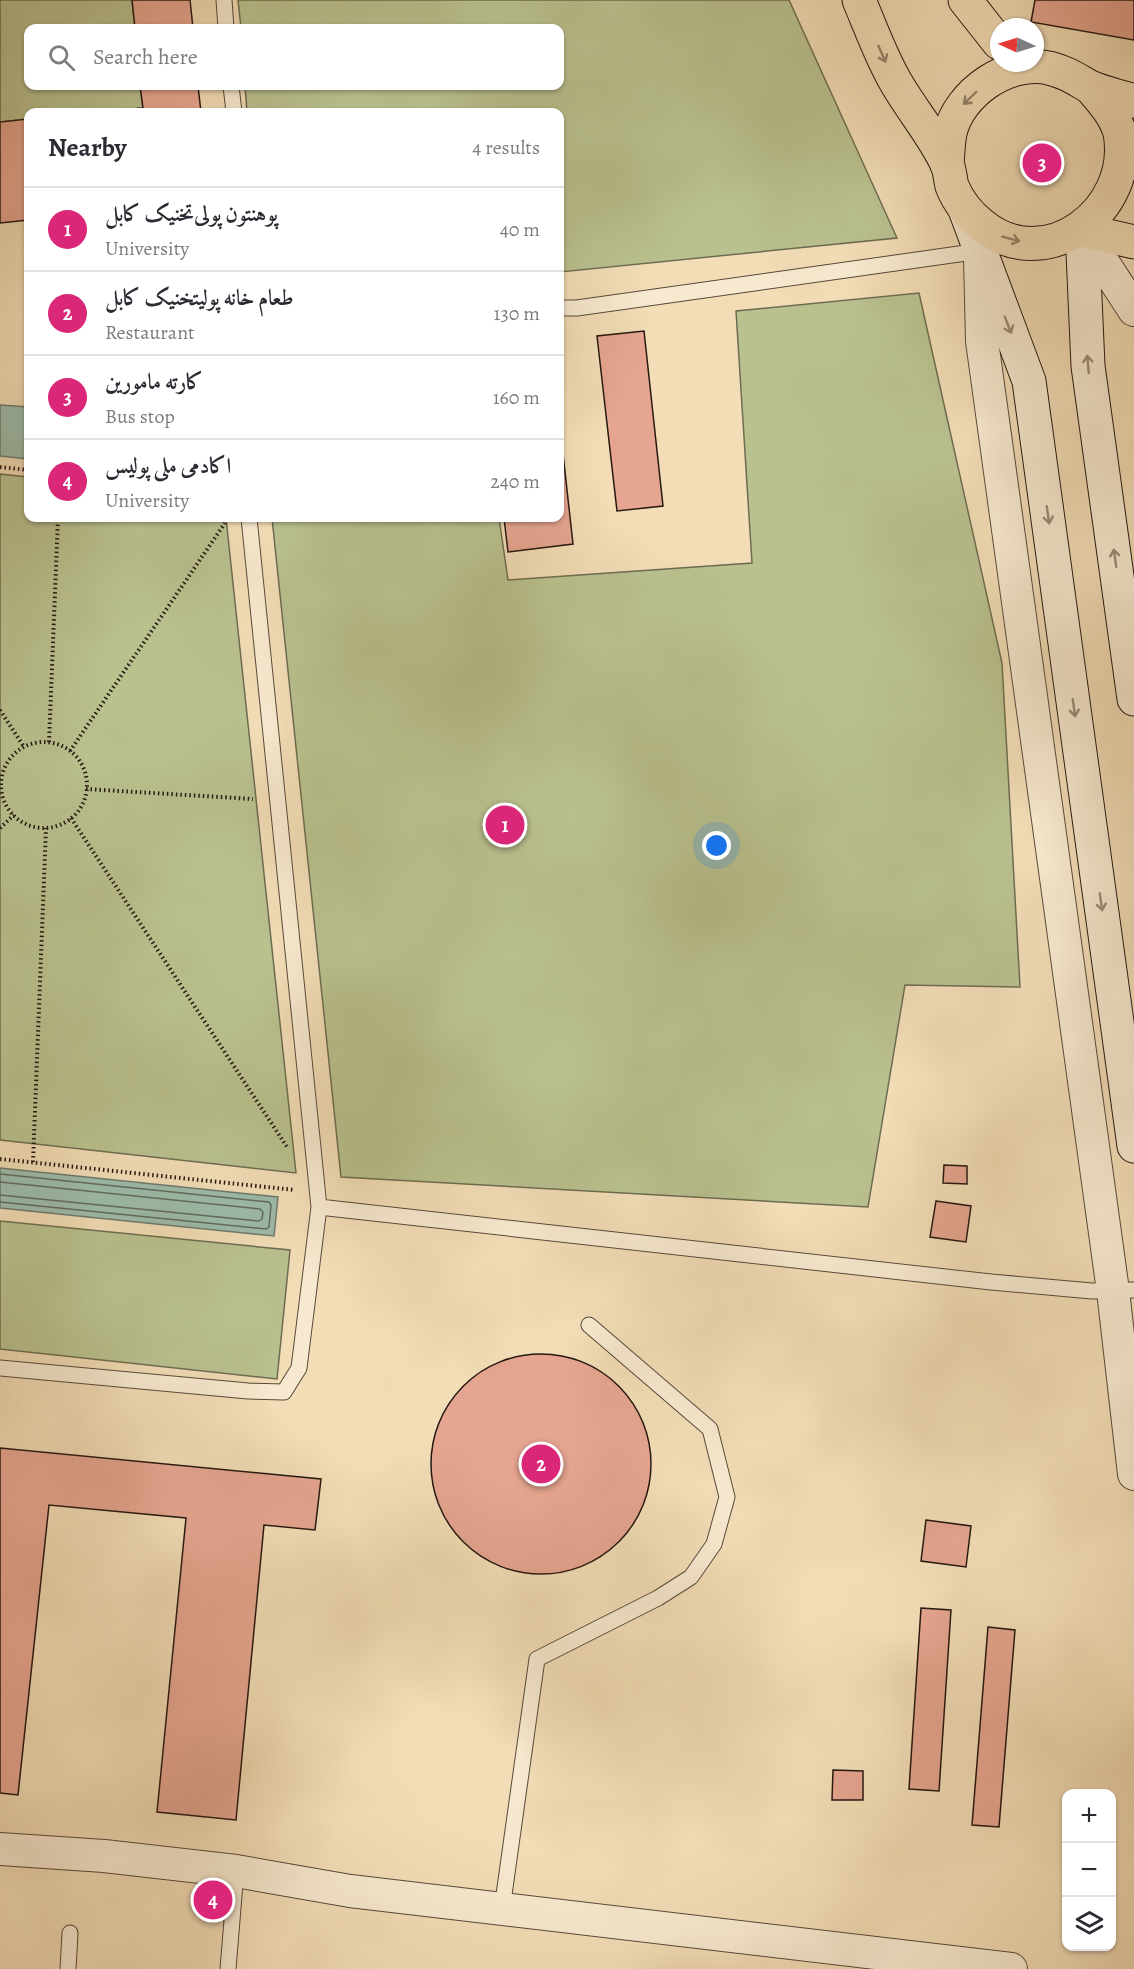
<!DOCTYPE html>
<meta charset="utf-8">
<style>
:root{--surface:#fff;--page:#f2f2f3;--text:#2b2b33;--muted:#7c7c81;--line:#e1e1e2;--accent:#db2777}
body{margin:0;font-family:Alegreya,Amiri,serif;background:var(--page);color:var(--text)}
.controls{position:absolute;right:18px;bottom:18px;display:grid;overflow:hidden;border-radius:12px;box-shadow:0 2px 4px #0004}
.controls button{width:54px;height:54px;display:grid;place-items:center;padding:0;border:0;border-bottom:2px solid var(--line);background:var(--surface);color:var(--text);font:30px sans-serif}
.compass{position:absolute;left:990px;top:18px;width:54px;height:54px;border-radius:50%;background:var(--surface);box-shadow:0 2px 4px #0004;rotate:274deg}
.you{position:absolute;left:717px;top:846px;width:21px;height:21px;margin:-15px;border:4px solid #fff;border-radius:50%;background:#1a73e8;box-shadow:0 0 0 9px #1a73e833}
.badge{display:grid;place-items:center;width:39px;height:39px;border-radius:50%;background:var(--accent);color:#fff;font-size:20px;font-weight:700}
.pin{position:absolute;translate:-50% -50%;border:3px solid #fff;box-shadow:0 2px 6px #0006}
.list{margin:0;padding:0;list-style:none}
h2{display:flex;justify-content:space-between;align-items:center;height:78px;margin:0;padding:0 24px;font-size:26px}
h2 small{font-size:20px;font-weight:400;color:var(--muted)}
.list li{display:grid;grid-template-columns:39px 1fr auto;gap:18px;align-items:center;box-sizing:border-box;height:84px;padding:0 24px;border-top:2px solid var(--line)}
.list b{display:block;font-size:22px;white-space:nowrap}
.list p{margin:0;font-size:20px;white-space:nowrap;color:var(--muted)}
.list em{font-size:20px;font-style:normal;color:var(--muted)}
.icon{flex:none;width:33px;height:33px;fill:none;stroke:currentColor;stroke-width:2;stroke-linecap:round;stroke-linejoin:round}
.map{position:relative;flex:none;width:1134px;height:1969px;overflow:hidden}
.search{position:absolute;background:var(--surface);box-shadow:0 2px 4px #0004;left:24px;top:24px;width:540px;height:66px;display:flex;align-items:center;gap:15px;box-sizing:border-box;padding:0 21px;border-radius:12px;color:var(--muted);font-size:22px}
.panel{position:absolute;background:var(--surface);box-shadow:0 2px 4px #0004;left:24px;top:108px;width:540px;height:414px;border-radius:12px}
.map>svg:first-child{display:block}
</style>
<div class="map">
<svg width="1134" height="1969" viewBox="0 0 1134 1969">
<rect width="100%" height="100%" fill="#f2ddb6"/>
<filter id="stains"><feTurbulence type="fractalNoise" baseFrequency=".00333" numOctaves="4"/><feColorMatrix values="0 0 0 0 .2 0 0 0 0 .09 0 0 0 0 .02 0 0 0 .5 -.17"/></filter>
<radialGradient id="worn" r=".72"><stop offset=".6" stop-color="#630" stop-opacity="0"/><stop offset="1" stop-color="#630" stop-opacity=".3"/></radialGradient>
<path fill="#b9c18f" stroke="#6e6c50" stroke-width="1.5" d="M0 0H132L135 28H28V86H140L143 108 97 112H28V119L0 122Z
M238 0H789L897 238 560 272V112H247L245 86H560V28H241Z
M919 293 1002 663 1020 987 905 985 868 1207 341 1177 272 518H499L508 580 752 563 736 311Z
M0 474 28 477V518H226L296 1173 0 1140Z
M0 1221 290 1250 277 1379 0 1349Z
M517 1462a23 23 0 1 1 46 0a23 23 0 1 1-46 0Z"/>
<path fill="#9cbcab" stroke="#6c7a6d" stroke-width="1.5" d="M0 405 28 407V459L0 456Z
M0 1168 278 1197 274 1236 0 1208Z"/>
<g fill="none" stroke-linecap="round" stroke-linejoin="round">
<path stroke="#606a5e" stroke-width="1.5" d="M0 1174 269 1202 271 1205 269 1227 266 1229 0 1202
M0 1182 260 1209 263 1212 262 1219 259 1221 0 1195"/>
</g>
<path fill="#e6a590" stroke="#241810" stroke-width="1.5" d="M132 0H190L193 28H135Z
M1035 0H1134V40L1031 22Z
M140 86H198L201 112H98L143 108Z
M28 119V220L0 223V122Z
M644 331 663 506 617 511 597 336Z
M560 427 573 544 508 552 504 518H560Z
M944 1165 967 1166V1184L943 1183Z
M936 1201 971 1206 966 1242 930 1237Z
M431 1464a110 110 0 1 1 220 0a110 110 0 1 1-220 0Z
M0 1448 321 1479 315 1530 264 1525 236 1820 157 1812 186 1518 49 1505 18 1795 0 1793Z
M926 1520 971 1526 966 1567 921 1561Z
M921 1608 951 1610 939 1791 909 1789Z
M988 1627 1015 1630 999 1827 972 1825Z
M833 1770 863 1771V1800H832Z"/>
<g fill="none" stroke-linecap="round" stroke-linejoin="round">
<defs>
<path id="service" d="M224 0 226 28
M231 86 234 112
M560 308H577L980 251
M249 518 319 1207 991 1282 1092 1291 1134 1290
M0 1368 248 1391 284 1392 299 1368 319 1207
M502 1909 537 1659 658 1598 691 1577 714 1544 727 1497 710 1429 589 1325
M68 1969 70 1933
M228 1969 236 1871"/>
<path id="minor" d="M1082 230 1134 310
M980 258 982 341 1113 1291 1134 1474
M0 1849 104 1856 236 1871 350 1891 1011 1969"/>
<path id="secondary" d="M964 207 1029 381 1134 1146
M1082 230 1088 366 1134 699"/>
<path id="primary" d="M859 0C870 26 880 54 894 79 910 108 933 134 947 164 950 170 950 179 952 186 958 201 969 215 982 225 1045 277 1134 211 1120 133 1115 115 1103 102 1091 88
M965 0 999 43
M947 165C948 154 948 143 950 133 959 93 1008 59 1049 68 1068 73 1074 78 1090 87 1103 93 1120 96 1134 101
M1082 230 1134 242"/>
</defs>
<use href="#service" stroke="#58493a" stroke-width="17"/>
<use href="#minor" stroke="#58493a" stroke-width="34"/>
<use href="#secondary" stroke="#241810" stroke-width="35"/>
<use href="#primary" stroke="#241810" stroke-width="35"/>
<path stroke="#241810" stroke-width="4" stroke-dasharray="1.5 3" stroke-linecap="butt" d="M0 467 28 470
M0 710 24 747
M49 742 58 518
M1 785a43 43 0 1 1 86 0a43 43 0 1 1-86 0Z
M70 751 225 523
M86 789 253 799
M71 818 287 1147
M0 828 14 815
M0 1159 295 1190
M33 1162 46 828"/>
<use href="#service" stroke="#f7e9d0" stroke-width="15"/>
<use href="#minor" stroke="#f7e9d0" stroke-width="32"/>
<use href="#secondary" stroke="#f7e9d0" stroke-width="33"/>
<use href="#primary" stroke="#f2ddb6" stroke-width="33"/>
</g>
<defs><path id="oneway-shaft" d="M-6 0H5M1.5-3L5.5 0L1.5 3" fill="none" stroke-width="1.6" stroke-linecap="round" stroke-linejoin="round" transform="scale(1.5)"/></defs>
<g stroke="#95846b">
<use href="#oneway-shaft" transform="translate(882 54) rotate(66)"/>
<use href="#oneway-shaft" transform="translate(970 98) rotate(136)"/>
<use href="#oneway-shaft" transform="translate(1011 239) rotate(15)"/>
</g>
<g stroke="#988b7a">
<use href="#oneway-shaft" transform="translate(1008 325) rotate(69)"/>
<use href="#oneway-shaft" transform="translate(1088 364) rotate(-95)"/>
<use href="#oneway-shaft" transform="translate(1048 515) rotate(82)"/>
<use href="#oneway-shaft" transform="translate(1115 558) rotate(-98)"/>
<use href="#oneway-shaft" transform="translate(1074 708) rotate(82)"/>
<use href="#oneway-shaft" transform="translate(1101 902) rotate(82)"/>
</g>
<rect width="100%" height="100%" filter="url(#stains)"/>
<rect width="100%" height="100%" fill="url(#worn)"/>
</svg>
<div class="controls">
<button>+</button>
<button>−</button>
<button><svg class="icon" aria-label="layers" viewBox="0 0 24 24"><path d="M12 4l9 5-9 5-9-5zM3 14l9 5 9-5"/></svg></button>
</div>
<svg class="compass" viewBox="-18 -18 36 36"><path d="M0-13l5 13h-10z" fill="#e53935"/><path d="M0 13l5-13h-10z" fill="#7c7c81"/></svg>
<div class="you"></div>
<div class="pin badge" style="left:505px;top:825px">1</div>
<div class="pin badge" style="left:541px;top:1464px">2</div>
<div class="pin badge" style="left:1042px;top:163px">3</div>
<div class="pin badge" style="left:213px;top:1900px">4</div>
<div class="search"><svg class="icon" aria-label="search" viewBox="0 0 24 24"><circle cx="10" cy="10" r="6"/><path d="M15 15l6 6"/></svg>Search here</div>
<section class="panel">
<h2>Nearby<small>4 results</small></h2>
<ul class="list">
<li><span class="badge">1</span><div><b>پوهنتون پولی‌تخنیک کابل</b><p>University</p></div><em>40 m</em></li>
<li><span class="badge">2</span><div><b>طعام خانه پولیتخنیک کابل</b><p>Restaurant</p></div><em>130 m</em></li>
<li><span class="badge">3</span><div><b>کارته مامورین</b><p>Bus stop</p></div><em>160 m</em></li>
<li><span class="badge">4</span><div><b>اکادمی ملی پولیس</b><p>University</p></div><em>240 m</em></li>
</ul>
</section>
</div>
